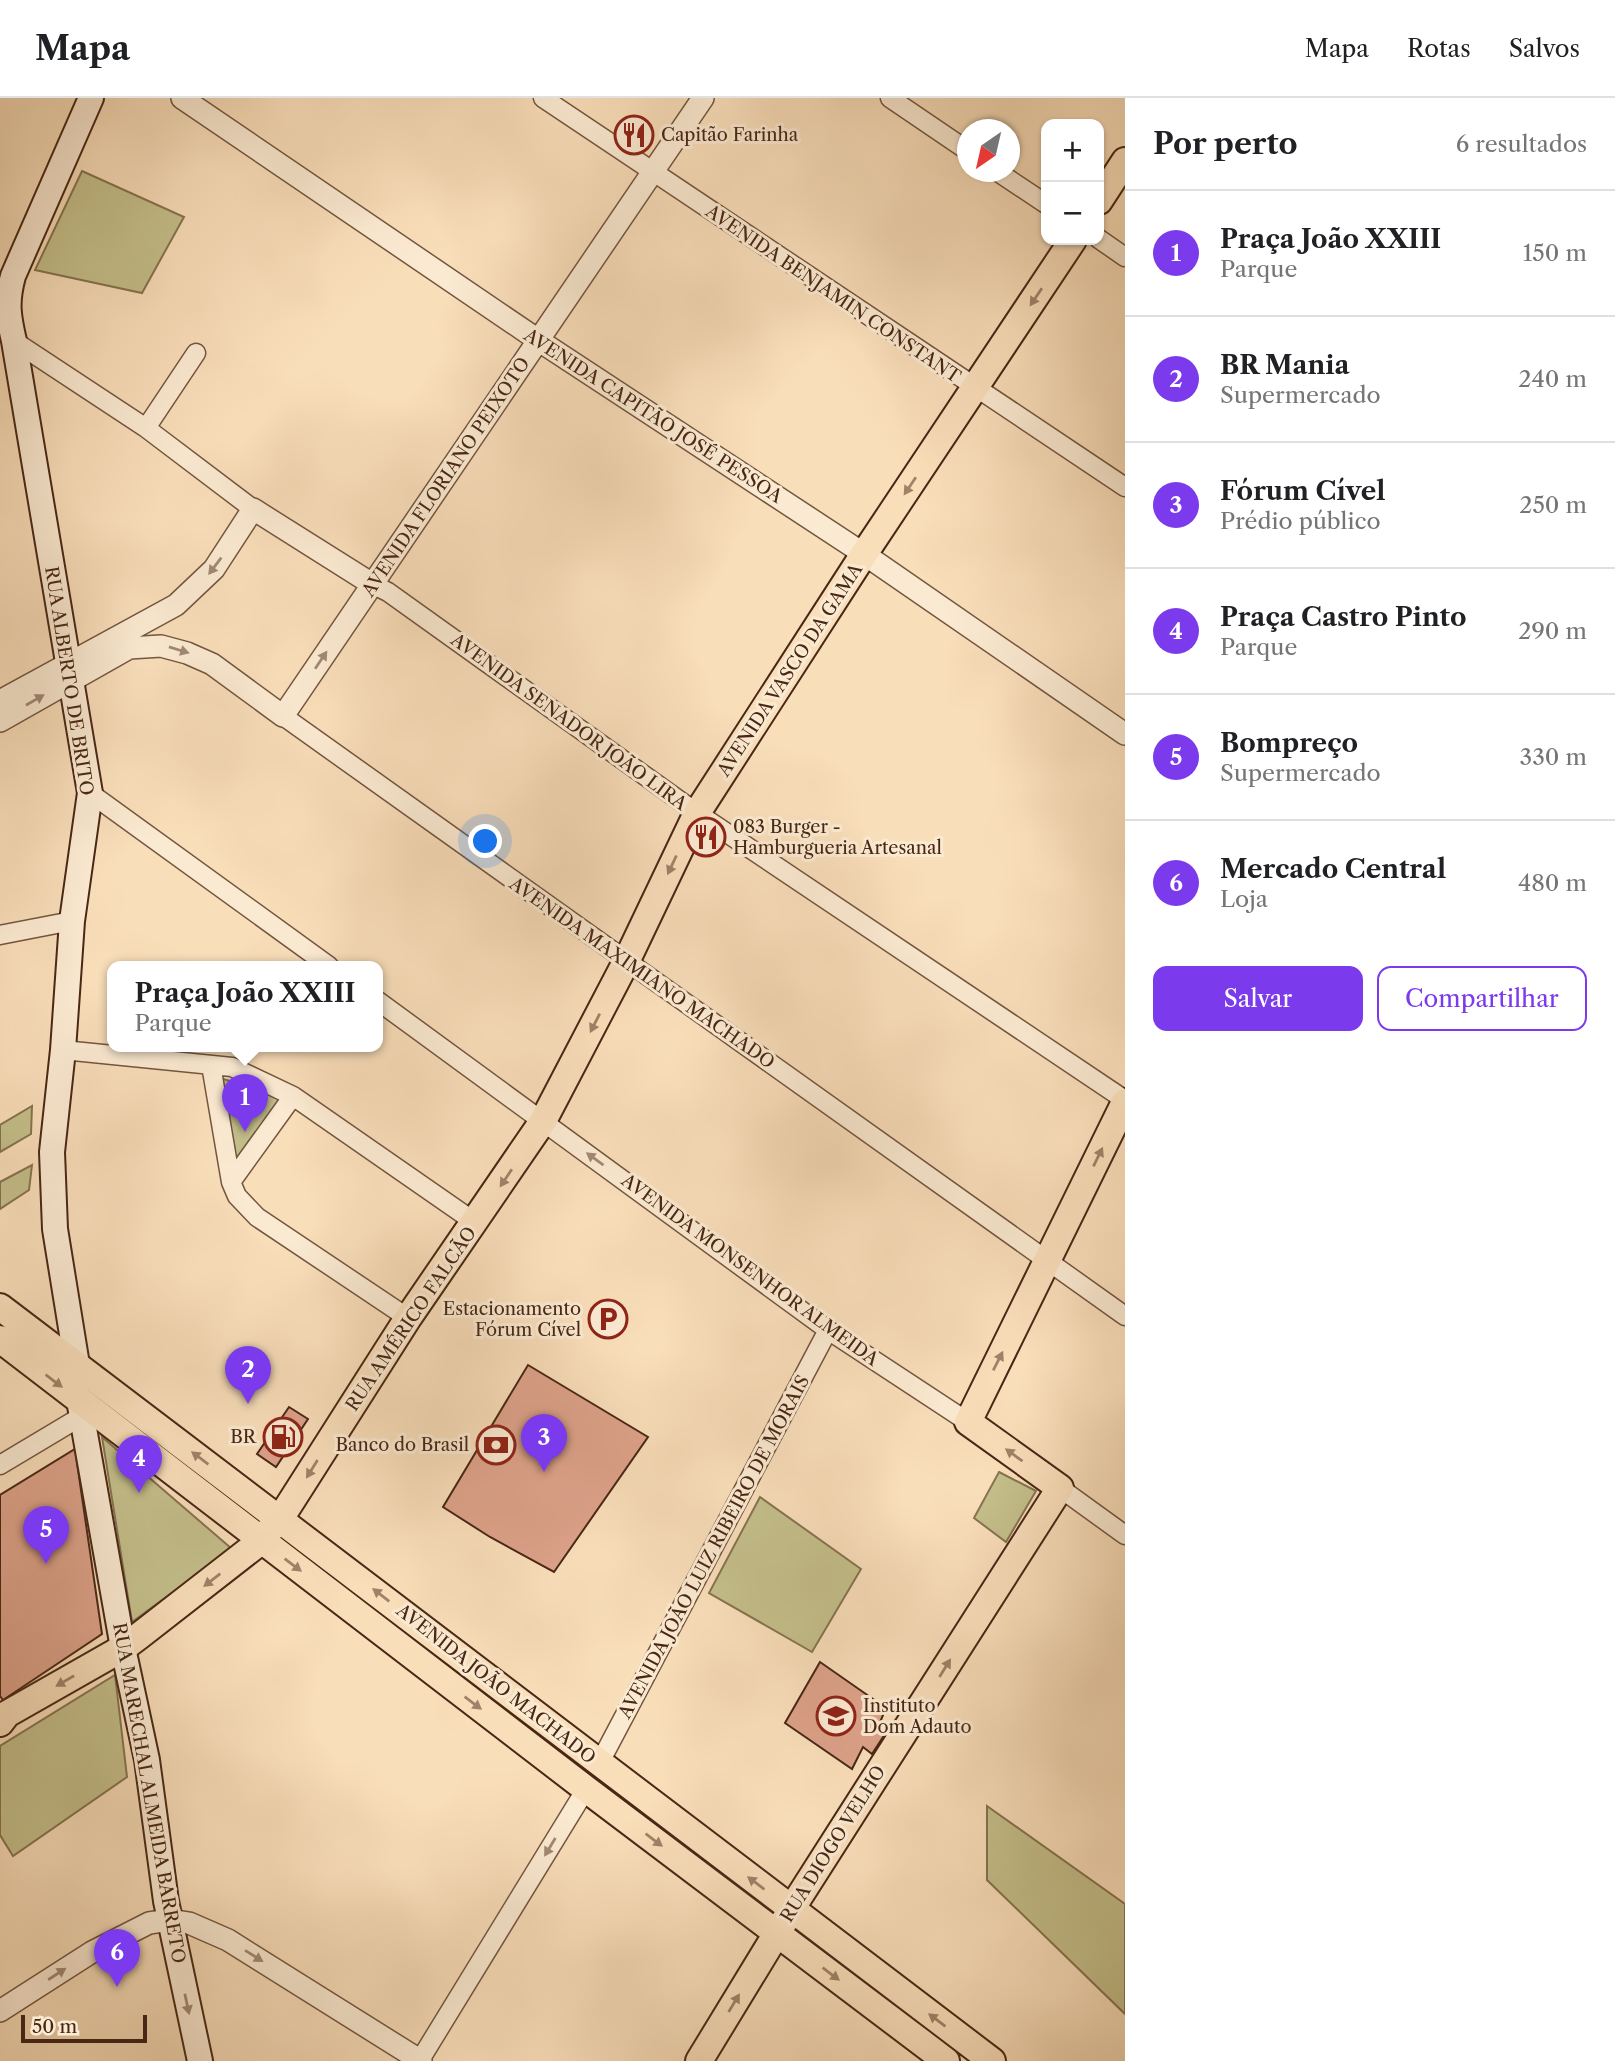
<!DOCTYPE html>
<html lang="pt">
<meta charset="utf-8">
<style>
:root{--surface:#fff;--page:#f6f6f6;--text:#202124;--muted:#757577;--line:#e0e0e0;--accent:#7c3aed}
body{margin:0;font-family:"Libre Caslon Text",serif;background:var(--page);color:var(--text)}
.controls{position:absolute;right:21px;top:21px;display:grid;overflow:hidden;border-radius:14px;box-shadow:0 2px 5px #0004}
.controls button{width:63px;height:63px;display:grid;place-items:center;padding:0;border:0;border-bottom:2px solid var(--line);background:var(--surface);color:var(--text);font:35px sans-serif}
.compass{position:absolute;left:957px;top:21px;width:63px;height:63px;border-radius:50%;background:var(--surface);box-shadow:0 2px 5px #0004;rotate:214deg}
.scale{position:absolute;left:21px;bottom:18px;width:126px;box-sizing:border-box;padding-left:7px;border:4px solid #482715;border-top:0;font-size:19px;line-height:24px;white-space:nowrap;color:#482715;-webkit-text-stroke:5px #fbead2;paint-order:stroke}
.you{position:absolute;left:486px;top:744px;width:24px;height:24px;margin:-18px;border:5px solid #fff;border-radius:50%;background:#1a73e8;box-shadow:0 0 0 10px #1a73e833}
.badge{display:grid;place-items:center;width:46px;height:46px;border-radius:50%;background:var(--accent);color:#fff;font-size:23px;font-weight:700}
.pin{position:absolute;translate:-50% -58px;filter:drop-shadow(0 2px 4px #0008)}
.pin::after{content:'';position:absolute;top:37px;width:24px;height:21px;background:inherit;clip-path:polygon(0 0,100% 0,50% 100%)}
.popup{position:absolute;left:107px;top:863px;width:276px;height:91px;box-sizing:border-box;display:grid;place-content:center;border-radius:14px;background:var(--surface);filter:drop-shadow(0 2px 5px #0005);font-size:23px;white-space:nowrap;color:var(--muted)}
.popup b{font-size:26px;color:var(--text)}
.popup::after{content:'';position:absolute;left:50%;top:100%;margin-left:-14px;border:14px solid transparent;border-top-color:var(--surface)}
.list{margin:0;padding:0;list-style:none}
h2{display:flex;justify-content:space-between;align-items:center;height:91px;margin:0;padding:0 28px;font-size:30px}
h2 small{font-size:23px;font-weight:400;color:var(--muted)}
.list li{display:grid;grid-template-columns:46px 1fr auto;gap:21px;align-items:center;box-sizing:border-box;height:126px;padding:0 28px;border-top:2px solid var(--line)}
.list b{display:block;font-size:26px;white-space:nowrap}
.list p{margin:0;font-size:23px;white-space:nowrap;color:var(--muted)}
.list em{font-size:23px;font-style:normal;color:var(--muted)}
.actions{display:flex;gap:14px;padding:21px 28px}
.actions a{flex:1;padding:16px 0;border:2px solid var(--accent);border-radius:14px;text-align:center;font-size:24px;color:var(--accent)}
.actions .main{background:var(--accent);color:#fff}
.map{position:relative;flex:none;width:1125px;height:1963px;overflow:hidden}
header{display:flex;align-items:center;gap:42px;box-sizing:border-box;height:98px;padding:0 35px;background:var(--surface);border-bottom:2px solid var(--line)}
header strong{font-size:33px}
nav{display:flex;gap:38px;margin-inline-start:auto;font-size:24px}
main{display:flex}
aside{flex:1;background:var(--surface)}
.map>svg:first-child{display:block}
</style>
<header>
<strong>Mapa</strong>
<nav><a>Mapa</a><a>Rotas</a><a>Salvos</a></nav>
</header>
<main>
<div class="map">
<svg width="1125" height="1963" viewBox="0 0 1125 1963">
<rect width="100%" height="100%" fill="#f9deba"/>
<filter id="stains"><feTurbulence type="fractalNoise" baseFrequency=".00286" numOctaves="4"/><feColorMatrix values="0 0 0 0 .2 0 0 0 0 .09 0 0 0 0 .02 0 0 0 .5 -.17"/></filter>
<radialGradient id="worn" r=".72"><stop offset=".6" stop-color="#630" stop-opacity="0"/><stop offset="1" stop-color="#630" stop-opacity=".3"/></radialGradient>
<path fill="#c4bf8b" stroke="#867350" stroke-width="2" d="M82 73 184 119 142 195 35 172Z
M220 980 286 1000 236 1067Z
M32 1008 31 1036 0 1054V1027Z
M32 1067 29 1092 0 1111V1084Z
M102 1339 232 1451 132 1524Z
M999 1374 1036 1393 1006 1444 974 1420Z
M760 1399 861 1471 812 1554 709 1495Z
M115 1577 127 1679 13 1758 0 1737V1648Z
M987 1708 1125 1806V1916L987 1782Z"/>
<path fill="#dda28a" stroke="#482715" stroke-width="2" d="M528 1267 648 1339 554 1474 490 1439 443 1409Z
M289 1309 308 1321 276 1369 257 1356Z
M75 1351 102 1536 3 1602 0 1598V1397Z
M820 1564 886 1610 878 1629 885 1636 872 1656 863 1649 852 1671 785 1625Z"/>
<g fill="none" stroke-linecap="round" stroke-linejoin="round">
<defs>
<path id="minor" d="M543 0 1125 389
M890 0 968 53
M998 74 1046 106
M1099 141 1125 159
M14 243 146 330 253 411
M146 330 196 255
M372 486 388 494 697 715 1125 1002
M283 618 1125 1218
M90 695 329 868
M0 837 72 823
M378 903 828 1232 968 1324
M63 952 232 969 293 998 476 1125
M211 967 231 1084 237 1098 257 1119 408 1220
M231 1084 293 998
M0 1367 82 1318
M1060 1390 1125 1437
M599 1666 828 1232
M420 1962 586 1691"/>
<path id="tertiary" d="M182 0 538 242 864 456 1125 636
M0 603 176 507 214 471 253 411 372 486
M0 623 129 550 161 548 187 555 212 566 283 618 703 0
M0 1913 92 1854 149 1825 170 1822 189 1825 228 1842 421 1963"/>
<path id="secondary" d="M77 1267 55 1131 52 1054 63 952 72 823 90 695 14 243C8 217 6 204 13 178L91 0
M79 1302 123 1550 147 1662 166 1803 200 1963"/>
<path id="primary" d="M1099 103 1125 63
M0 1209 992 1963
M0 1241 586 1691 946 1963
M0 1625 7 1616 123 1550 139 1538 261 1443 287 1410 408 1220 543 1023 626 864 697 715 864 456 1073 142
M699 1963 799 1799 1060 1390 968 1324 1125 1004"/>
</defs>
<use href="#minor" stroke="#74553e" stroke-width="21"/>
<use href="#tertiary" stroke="#74553e" stroke-width="24"/>
<use href="#secondary" stroke="#482715" stroke-width="28"/>
<use href="#primary" stroke="#482715" stroke-width="30"/>
<use href="#minor" stroke="#fbead2" stroke-width="18"/>
<use href="#tertiary" stroke="#fbead2" stroke-width="21"/>
<use href="#secondary" stroke="#fbead2" stroke-width="24"/>
<use href="#primary" stroke="#f9deba" stroke-width="26"/>
</g>
<defs><path id="oneway-solid" d="M-6-.8H1V-3.2L6.5 0L1 3.2V.8H-6Z" transform="scale(1.75)"/></defs>
<g fill="#a08268">
<use href="#oneway-solid" transform="translate(1036 199) rotate(124)"/>
<use href="#oneway-solid" transform="translate(910 388) rotate(124)"/>
<use href="#oneway-solid" transform="translate(672 767) rotate(115)"/>
<use href="#oneway-solid" transform="translate(595 925) rotate(117)"/>
<use href="#oneway-solid" transform="translate(1098 1059) rotate(-64)"/>
<use href="#oneway-solid" transform="translate(506 1080) rotate(124)"/>
<use href="#oneway-solid" transform="translate(998 1263) rotate(-63)"/>
<use href="#oneway-solid" transform="translate(54 1283) rotate(37)"/>
<use href="#oneway-solid" transform="translate(1014 1357) rotate(-144)"/>
<use href="#oneway-solid" transform="translate(200 1360) rotate(-143)"/>
<use href="#oneway-solid" transform="translate(312 1371) rotate(122)"/>
<use href="#oneway-solid" transform="translate(293 1467) rotate(37)"/>
<use href="#oneway-solid" transform="translate(212 1482) rotate(142)"/>
<use href="#oneway-solid" transform="translate(381 1497) rotate(-142)"/>
<use href="#oneway-solid" transform="translate(945 1570) rotate(-58)"/>
<use href="#oneway-solid" transform="translate(65 1583) rotate(150)"/>
<use href="#oneway-solid" transform="translate(473 1605) rotate(37)"/>
<use href="#oneway-solid" transform="translate(654 1742) rotate(37)"/>
<use href="#oneway-solid" transform="translate(756 1785) rotate(-143)"/>
<use href="#oneway-solid" transform="translate(831 1876) rotate(37)"/>
<use href="#oneway-solid" transform="translate(734 1905) rotate(-59)"/>
<use href="#oneway-solid" transform="translate(937 1922) rotate(-143)"/>
</g>
<g fill="#a28874">
<use href="#oneway-solid" transform="translate(215 468) rotate(127)"/>
<use href="#oneway-solid" transform="translate(179 552) rotate(17)"/>
<use href="#oneway-solid" transform="translate(321 562) rotate(-56)"/>
<use href="#oneway-solid" transform="translate(35 602) rotate(-30)"/>
<use href="#oneway-solid" transform="translate(595 1061) rotate(-144)"/>
<use href="#oneway-solid" transform="translate(550 1749) rotate(121)"/>
<use href="#oneway-solid" transform="translate(254 1858) rotate(32)"/>
<use href="#oneway-solid" transform="translate(57 1876) rotate(-33)"/>
<use href="#oneway-solid" transform="translate(187 1906) rotate(78)"/>
</g>
<defs>
<symbol id="restaurant-ring" viewBox="-11 -11 22 22"><circle r="9.5" fill="#fbead2" stroke="#8f2418" stroke-width="1.5"/><path d="M-5-6h1v4h1v-4h1v4h1v-4h1v5L-1.5 .5V6h-2V.5L-5-1ZM5-6V6H3V1.5H1.5Q1.5-4 5-6Z" fill="#8f2418"/></symbol>
<symbol id="parking-ring" viewBox="-11 -11 22 22"><circle r="9.5" fill="#fbead2" stroke="#8f2418" stroke-width="1.5"/><path d="M-3.5-5.5H1a3.5 3.5 0 0 1 0 7H-1V5.5H-3.5ZM-1-3.4V-.6H.8a1.4 1.4 0 0 0 0-2.8Z" fill="#8f2418"/></symbol>
<symbol id="fuel-ring" viewBox="-11 -11 22 22"><circle r="9.5" fill="#fbead2" stroke="#8f2418" stroke-width="1.5"/><path d="M-5.5-6h7V0h2V4h1.3V-2.5L3-4.5l.8-.8L6-3V5H2.5V1h-1V6h-7ZM-4.2-4.7v3.2H.2V-4.7Z" fill="#8f2418"/></symbol>
<symbol id="bank-ring" viewBox="-11 -11 22 22"><circle r="9.5" fill="#fbead2" stroke="#8f2418" stroke-width="1.5"/><path d="M-6-4H6V4H-6ZM0-2.3a2.3 2.3 0 1 0 0 4.6a2.3 2.3 0 1 0 0-4.6Z" fill="#8f2418"/></symbol>
<symbol id="school-ring" viewBox="-11 -11 22 22"><circle r="9.5" fill="#fbead2" stroke="#8f2418" stroke-width="1.5"/><path d="M0-5L7-2L0 1L-7-2ZM-4 1L0 2.5L4 1V4Q0 6-4 4Z" fill="#8f2418"/></symbol>
</defs>
<g fill-rule="evenodd">
<use href="#restaurant-ring" x="612" y="15" width="44" height="44"/>
<use href="#restaurant-ring" x="684" y="717" width="44" height="44"/>
<use href="#parking-ring" x="586" y="1199" width="44" height="44"/>
<use href="#fuel-ring" x="261" y="1317" width="44" height="44"/>
<use href="#bank-ring" x="474" y="1325" width="44" height="44"/>
<use href="#school-ring" x="814" y="1596" width="44" height="44"/>
</g>
<g text-anchor="middle" stroke-width="6" stroke-linejoin="round" paint-order="stroke">
<g font-size="18" fill="#482715" stroke="#fbead2" text-anchor="start">
<text x="661" y="43">Capitão Farinha</text>
<text x="733" y="735">083 Burger -<tspan x="733" dy="21">Hamburgueria Artesanal</tspan></text>
<text x="581" y="1217" text-anchor="end">Estacionamento<tspan x="581" dy="21">Fórum Cível</tspan></text>
<text x="256" y="1345" text-anchor="end">BR</text>
<text x="469" y="1353" text-anchor="end">Banco do Brasil</text>
<text x="863" y="1614">Instituto<tspan x="863" dy="21">Dom Adauto</tspan></text>
</g>
<g font-size="18" fill="#482715" stroke="#fbead2">
<text transform="translate(833 196) rotate(34)" y="6">AVENIDA BENJAMIN CONSTANT</text>
<text transform="translate(653 318) rotate(33)" y="6">AVENIDA CAPITÃO JOSÉ PESSOA</text>
<text transform="translate(446 379) rotate(-56)" y="6">AVENIDA FLORIANO PEIXOTO</text>
<text transform="translate(790 572) rotate(-57)" y="6">AVENIDA VASCO DA GAMA</text>
<text transform="translate(69 583) rotate(81)" y="6">RUA ALBERTO DE BRITO</text>
<text transform="translate(569 624) rotate(36)" y="6">AVENIDA SENADOR JOÃO LIRA</text>
<text transform="translate(642 875) rotate(35)" y="6">AVENIDA MAXIMIANO MACHADO</text>
<text transform="translate(750 1172) rotate(36)" y="6">AVENIDA MONSENHOR ALMEIDA</text>
<text transform="translate(411 1221) rotate(-56)" y="6">RUA AMÉRICO FALCÃO</text>
<text transform="translate(714 1449) rotate(-62)" y="6">AVENIDA JOÃO LUIZ RIBEIRO DE MORAIS</text>
<text transform="translate(496 1586) rotate(38)" y="6">AVENIDA JOÃO MACHADO</text>
<text transform="translate(149 1695) rotate(80)" y="6">RUA MARECHAL ALMEIDA BARRETO</text>
<text transform="translate(833 1746) rotate(-58)" y="6">RUA DIOGO VELHO</text>
</g>
</g>
<rect width="100%" height="100%" filter="url(#stains)"/>
<rect width="100%" height="100%" fill="url(#worn)"/>
</svg>
<div class="controls">
<button>+</button>
<button>−</button>
</div>
<svg class="compass" viewBox="-18 -18 36 36"><path d="M0-13l5 13h-10z" fill="#e53935"/><path d="M0 13l5-13h-10z" fill="#757577"/></svg>
<div class="scale">50 m</div>
<div class="you"></div>
<div class="pin badge" style="left:245px;top:1034px">1</div>
<div class="popup"><b>Praça João XXIII</b>Parque</div>
<div class="pin badge" style="left:248px;top:1306px">2</div>
<div class="pin badge" style="left:544px;top:1374px">3</div>
<div class="pin badge" style="left:139px;top:1395px">4</div>
<div class="pin badge" style="left:46px;top:1466px">5</div>
<div class="pin badge" style="left:117px;top:1889px">6</div>
</div>
<aside>
<h2>Por perto<small>6 resultados</small></h2>
<ul class="list">
<li><span class="badge">1</span><div><b>Praça João XXIII</b><p>Parque</p></div><em>150 m</em></li>
<li><span class="badge">2</span><div><b>BR Mania</b><p>Supermercado</p></div><em>240 m</em></li>
<li><span class="badge">3</span><div><b>Fórum Cível</b><p>Prédio público</p></div><em>250 m</em></li>
<li><span class="badge">4</span><div><b>Praça Castro Pinto</b><p>Parque</p></div><em>290 m</em></li>
<li><span class="badge">5</span><div><b>Bompreço</b><p>Supermercado</p></div><em>330 m</em></li>
<li><span class="badge">6</span><div><b>Mercado Central</b><p>Loja</p></div><em>480 m</em></li>
</ul>
<div class="actions"><a class="main">Salvar</a><a>Compartilhar</a></div>
</aside>
</main>
